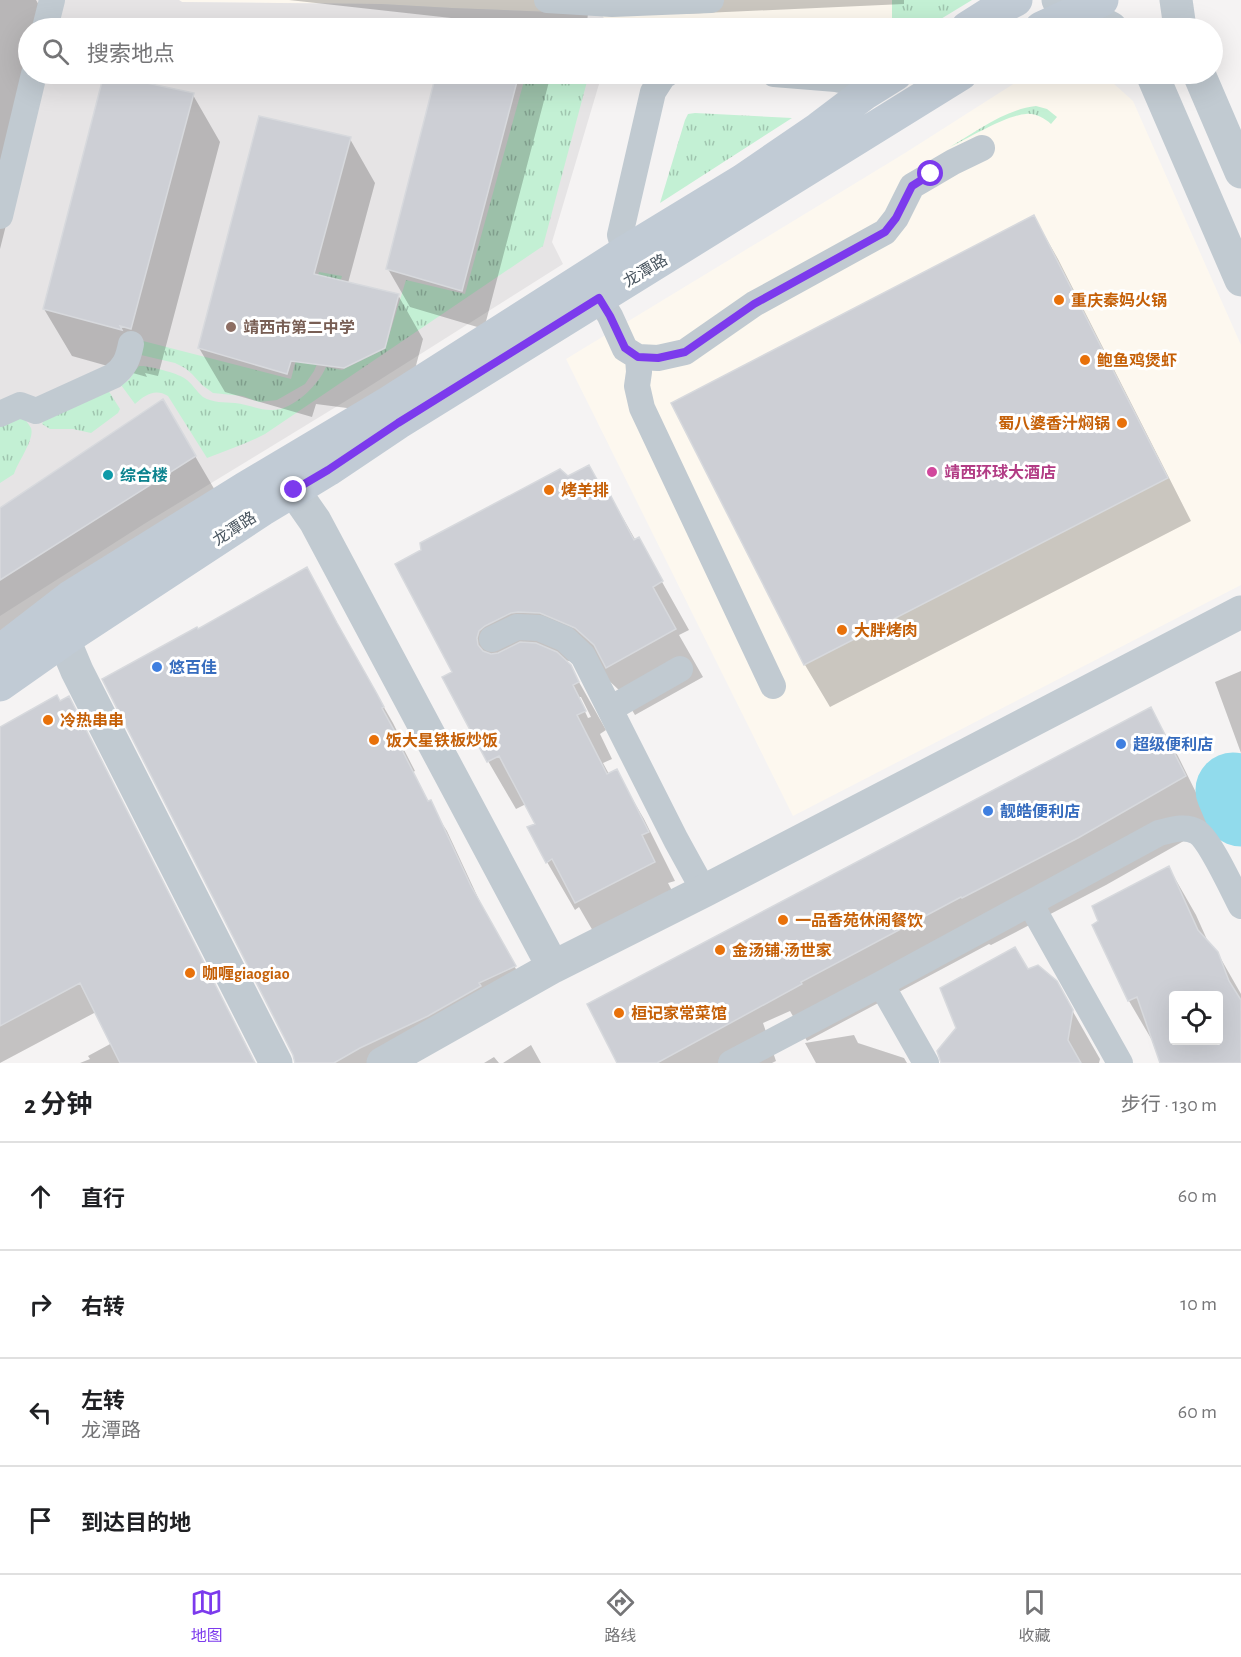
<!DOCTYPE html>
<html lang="zh">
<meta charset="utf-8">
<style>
:root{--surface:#fff;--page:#f6f6f6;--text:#202124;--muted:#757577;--line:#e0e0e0;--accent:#7c3aed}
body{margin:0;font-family:"Alegreya Sans","Noto Sans SC",sans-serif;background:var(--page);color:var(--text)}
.controls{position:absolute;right:18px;bottom:18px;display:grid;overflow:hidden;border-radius:6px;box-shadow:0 6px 24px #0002}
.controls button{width:54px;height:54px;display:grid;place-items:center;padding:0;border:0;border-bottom:2px solid var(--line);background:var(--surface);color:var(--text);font:30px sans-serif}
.stop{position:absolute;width:18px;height:18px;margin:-14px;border:4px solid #7c3aed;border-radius:50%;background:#fff}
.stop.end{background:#7c3aed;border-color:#fff;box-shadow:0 2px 6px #0008}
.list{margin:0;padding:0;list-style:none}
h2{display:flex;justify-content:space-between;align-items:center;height:78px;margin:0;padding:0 24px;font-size:26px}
h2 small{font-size:20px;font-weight:400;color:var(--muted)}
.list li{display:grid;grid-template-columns:39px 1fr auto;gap:18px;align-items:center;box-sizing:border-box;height:108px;padding:0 24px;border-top:2px solid var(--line)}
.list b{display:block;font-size:22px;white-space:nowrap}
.list p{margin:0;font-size:20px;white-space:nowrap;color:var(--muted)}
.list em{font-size:20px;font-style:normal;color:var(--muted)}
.icon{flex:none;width:33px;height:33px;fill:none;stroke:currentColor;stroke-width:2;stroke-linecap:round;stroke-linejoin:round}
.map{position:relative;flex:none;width:1241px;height:1063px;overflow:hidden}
.search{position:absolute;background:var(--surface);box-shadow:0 6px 24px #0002;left:18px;right:18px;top:18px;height:66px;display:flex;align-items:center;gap:15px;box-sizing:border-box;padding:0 21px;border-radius:33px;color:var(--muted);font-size:22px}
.sheet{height:510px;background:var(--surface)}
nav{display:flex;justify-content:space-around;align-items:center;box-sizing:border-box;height:84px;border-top:2px solid var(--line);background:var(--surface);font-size:16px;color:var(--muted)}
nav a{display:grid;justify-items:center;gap:3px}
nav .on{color:var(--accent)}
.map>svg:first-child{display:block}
</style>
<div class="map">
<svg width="1241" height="1063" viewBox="0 0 1241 1063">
<defs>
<pattern id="grass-tufts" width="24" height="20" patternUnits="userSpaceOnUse" patternTransform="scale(1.5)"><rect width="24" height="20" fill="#c3f0d4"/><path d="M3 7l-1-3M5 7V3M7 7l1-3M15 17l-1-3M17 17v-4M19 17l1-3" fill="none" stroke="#a0c5af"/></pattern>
</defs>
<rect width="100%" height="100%" fill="#f5f3f3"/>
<path fill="#fdf8ef" d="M179 0H892V28L611 27 600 14 452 8 381 4 182 2Z
M1029 74H1094L1113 83 1133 101 1241 345V585L793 816 566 359 905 153Z"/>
<path fill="#e6e4e5" d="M0 0H179L182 2 381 4 452 8 601 14 611 28H28V74H602L552 242 563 264 362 391 144 524 0 616Z"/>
<path fill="url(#grass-tufts)" d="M892 0H972L926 28H892Z
M526 74H589L543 246 265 434C246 444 227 450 207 458L168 396C155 388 145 395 135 404L121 385C132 380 131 374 139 366H144C155 368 179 373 187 380 193 385 197 392 203 397 213 403 224 402 235 403 247 404 258 410 271 410 292 411 318 386 326 367L342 370 385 349 406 280 465 294Z
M1036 106 1047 109 1057 117 1051 124C1044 118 1035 113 1026 114 1007 115 967 139 948 148 976 132 1003 110 1036 106Z
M695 113 792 118 660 203 685 120 688 114Z
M319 272 342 276 317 364 314 371 305 384 277 400 259 402 243 396 213 393 202 385 192 374 185 368 175 363 141 355 143 341 291 379Z
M108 390 120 409 118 413 91 433 73 429H50L42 424 44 420Z
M20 412C23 417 28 423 31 428 35 439 17 463 14 474L0 483V426Z"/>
<path fill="#0003" fill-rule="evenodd" d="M0 0H36L52 28H28V74H44L0 249Z
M289 0H589L587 24 571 23 563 25 558 28H448L451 18Z
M674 0H904V4L682 14Z
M437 74H551L484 329 410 307 388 269Z
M193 95 220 142 158 376 145 373 147 377 72 356 44 309Z
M350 139 375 183 348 283 398 295 423 339 409 392 370 411 316 404 312 417 225 392 199 348Z
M1034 217 1058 259 1191 521 830 707 805 665 673 403Z
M195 456 223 504 0 645V510Z
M567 478 599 485 603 483 636 541 638 539 689 630 679 635 703 677 635 715 621 692 604 676 569 661 563 660 570 666 606 730 600 734 612 759 603 763 609 774 616 771 644 819 675 881 668 883 682 910 604 950 579 907 575 910 547 862 537 825 526 804 516 809 488 761 454 672ZM578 697H581L591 717 588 718Z
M352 652 393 723 400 737 398 738 415 771 413 772 429 803 447 831 487 917 531 996 407 1063H296L294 1054Z
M1241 671V753L1215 682Z
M68 698 85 728 255 1063H80L90 1059 88 1056 112 1043 96 1012 0 1063V728Z
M1150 709 1178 756 1212 825 1106 885 991 945 989 944 807 1041 790 1011 763 1023 776 1061 772 1063H619L589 1004Z
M1169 868 1196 915 1209 944 1217 952 1241 994V1063H1163L1156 1047 1129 1001 1094 926ZM1174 996H1218V1040H1174Z
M1027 971 1056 982 1100 1059 1099 1063H942L938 1052Z
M854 1035 858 1043 904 1058 907 1063H816L805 1043Z
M531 1045 541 1063H503Z
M494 1057 499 1063H484Z"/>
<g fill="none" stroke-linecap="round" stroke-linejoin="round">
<path stroke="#91dbec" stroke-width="75" d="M1233 790 1241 809"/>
</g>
<path fill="#cdcfd5" stroke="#d7d9dd" stroke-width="1.5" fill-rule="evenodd" d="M104 74 194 93 131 329 120 326 122 330 43 309Z
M436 74H519L462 291 386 269Z
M259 116 351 137 314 274 399 294 385 348 344 368 291 361 287 374 198 348Z
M1034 215 1168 478 804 665 671 403Z
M163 399 196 456 0 580V508Z
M589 465 599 483 603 481 634 540 639 537 663 581 653 587 676 629 606 668 594 645 575 628 540 613 518 612 511 613 485 626 479 631 477 638 478 645 483 651 491 654 498 653 520 642 536 643 557 652 571 665 579 682 573 685 586 711 577 715 607 774 617 769 649 832 642 835 655 862 575 903 552 859 546 863 527 827 535 824 499 756 487 762 442 677 452 672 395 564 421 550 420 543 560 469 568 476Z
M307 567 337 623 376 692 384 707 382 708 400 741 398 742 428 801 431 800 471 886 516 966 479 983 481 986 428 1016 360 1048 334 1063H295L293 1055 102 679 197 627 198 629Z
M57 695 60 701 69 696 255 1063H120L80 983 0 1026V727Z
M1151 707 1186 776 1078 838 962 898 961 897 801 982 802 984 657 1063H617L587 1004Z
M1169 866 1198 930 1218 952 1229 981 1241 1000V1063H1160L1137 997 1128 1001 1092 925 1098 921 1092 906ZM1173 996H1218V1041H1173Z
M1015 947 1028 969 1038 965 1057 981 1073 1010 1068 1040 1081 1063H941L937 1051 956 1028 940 988Z"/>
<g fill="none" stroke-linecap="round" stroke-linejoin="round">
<path stroke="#c1cad1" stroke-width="26" d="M547 0 612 4 711 0
M45 28 52 0
M774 74 836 79 850 82 864 94
M0 216 34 74
M625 252 620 235 653 92 664 75 667 74
M599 298 610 316 625 349 638 357 658 358 685 352 754 304 885 232 896 218 912 186 953 162 982 148
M638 357 639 372 637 386 642 408 773 686
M0 414 20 405 36 411 113 376C125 367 128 359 131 344
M492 639 517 627 539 628 565 639 583 656 676 840 704 891
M610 709 680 669
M1030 903 1120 1063
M881 984 926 1063
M731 1063 881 984 1159 833C1172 830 1185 825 1197 832 1210 840 1233 891 1241 906"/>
<path stroke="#c1cad1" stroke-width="33" d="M1058 0 1111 28
M1176 0 1180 28
M1152 74 1241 280
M1199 74 1241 172
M294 491 315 521 553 967
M64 640 77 671 276 1063
M383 1063 553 967 704 891 1241 612"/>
<path stroke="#c1cbd5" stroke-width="33" d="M967 28 992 12 1016 0
M1041 28 1102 0
M0 651 70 597 245 488 388 403 625 252 743 180 819 128 864 94 896 74
M0 685 64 640 262 510 328 470 398 423 961 74"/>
</g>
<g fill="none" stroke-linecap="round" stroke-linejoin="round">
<path stroke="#7c3aed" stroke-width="8" d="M294 490 328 470 398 423 599 298 610 316 625 348 638 357 658 358 685 352 754 304 885 232 896 218 912 186 931 174"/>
</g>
<g fill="#e8710a" stroke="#fff" stroke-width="2">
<circle cx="1059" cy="300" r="6"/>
<circle cx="1085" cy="360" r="6"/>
<circle cx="1122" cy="423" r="6"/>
<circle cx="549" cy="490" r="6"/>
<circle cx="842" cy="630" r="6"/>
<circle cx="48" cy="720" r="6"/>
<circle cx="374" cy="740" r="6"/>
<circle cx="783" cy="920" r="6"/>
<circle cx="720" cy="950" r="6"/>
<circle cx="190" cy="973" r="6"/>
<circle cx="619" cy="1013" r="6"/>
</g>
<circle fill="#8d6e63" stroke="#fff" stroke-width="2" cx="231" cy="327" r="6"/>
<circle fill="#d1479c" stroke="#fff" stroke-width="2" cx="932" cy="472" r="6"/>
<circle fill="#0f9aa8" stroke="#fff" stroke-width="2" cx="108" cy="475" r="6"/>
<g fill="#3f7fe0" stroke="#fff" stroke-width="2">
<circle cx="157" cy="667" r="6"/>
<circle cx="1121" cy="744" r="6"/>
<circle cx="988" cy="811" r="6"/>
</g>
<g text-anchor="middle" stroke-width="6" stroke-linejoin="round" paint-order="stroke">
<g font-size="16" fill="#4a5660" stroke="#fff">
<text transform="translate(645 270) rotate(-31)" y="6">龙潭路</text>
<text transform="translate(234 528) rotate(-33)" y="6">龙潭路</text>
</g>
<g font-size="16" font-weight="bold" fill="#c56008" stroke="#fff" text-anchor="start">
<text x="1071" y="306">重庆秦妈火锅</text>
<text x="1097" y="366">鲍鱼鸡煲虾</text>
<text x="1110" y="429" text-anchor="end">蜀八婆香汁焖锅</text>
<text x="561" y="496">烤羊排</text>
<text x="854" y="636">大胖烤肉</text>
<text x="60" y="726">冷热串串</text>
<text x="386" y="746">饭大星铁板炒饭</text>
<text x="795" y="926">一品香苑休闲餐饮</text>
<text x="732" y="956">金汤铺·汤世家</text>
<text x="202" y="979">咖喱giaogiao</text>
<text x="631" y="1019">桓记家常菜馆</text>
</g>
<g font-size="16" font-weight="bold" fill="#785e54" stroke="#fff" text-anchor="start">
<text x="243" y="333">靖西市第二中学</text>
</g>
<g font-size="16" font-weight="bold" fill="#b23c85" stroke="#fff" text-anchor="start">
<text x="944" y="478">靖西环球大酒店</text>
</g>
<g font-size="16" font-weight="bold" fill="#0d838f" stroke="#fff" text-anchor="start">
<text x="120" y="481">综合楼</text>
</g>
<g font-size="16" font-weight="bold" fill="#366cbe" stroke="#fff" text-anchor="start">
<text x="169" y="673">悠百佳</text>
<text x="1133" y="750">超级便利店</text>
<text x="1000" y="817">靓皓便利店</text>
</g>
</g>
</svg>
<div class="controls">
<button><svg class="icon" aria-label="locate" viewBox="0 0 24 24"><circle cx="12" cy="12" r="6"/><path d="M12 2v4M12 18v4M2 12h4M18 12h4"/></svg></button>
</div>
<div class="stop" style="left:931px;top:174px"></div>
<div class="stop end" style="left:294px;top:490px"></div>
<div class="search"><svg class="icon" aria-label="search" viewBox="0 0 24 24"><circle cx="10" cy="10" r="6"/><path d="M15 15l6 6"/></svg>搜索地点</div>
</div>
<section class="sheet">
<h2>2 分钟<small>步行 · 130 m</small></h2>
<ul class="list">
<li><svg class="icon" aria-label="ahead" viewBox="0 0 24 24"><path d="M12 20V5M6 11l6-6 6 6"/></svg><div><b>直行</b></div><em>60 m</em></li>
<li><svg class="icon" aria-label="right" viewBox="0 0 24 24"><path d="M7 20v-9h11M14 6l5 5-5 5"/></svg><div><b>右转</b></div><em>10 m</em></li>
<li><svg class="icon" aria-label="left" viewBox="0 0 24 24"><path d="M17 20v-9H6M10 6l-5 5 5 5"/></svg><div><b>左转</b><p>龙潭路</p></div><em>60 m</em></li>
<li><svg class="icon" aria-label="arrive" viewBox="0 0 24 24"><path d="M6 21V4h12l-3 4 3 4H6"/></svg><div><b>到达目的地</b></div></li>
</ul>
</section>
<nav>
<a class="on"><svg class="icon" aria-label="map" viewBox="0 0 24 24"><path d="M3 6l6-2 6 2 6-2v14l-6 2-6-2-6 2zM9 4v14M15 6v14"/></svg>地图</a>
<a><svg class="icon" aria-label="directions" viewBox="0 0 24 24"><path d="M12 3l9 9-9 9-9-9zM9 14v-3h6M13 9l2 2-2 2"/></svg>路线</a>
<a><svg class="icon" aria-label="saved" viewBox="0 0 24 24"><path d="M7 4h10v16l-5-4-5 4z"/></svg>收藏</a>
</nav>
